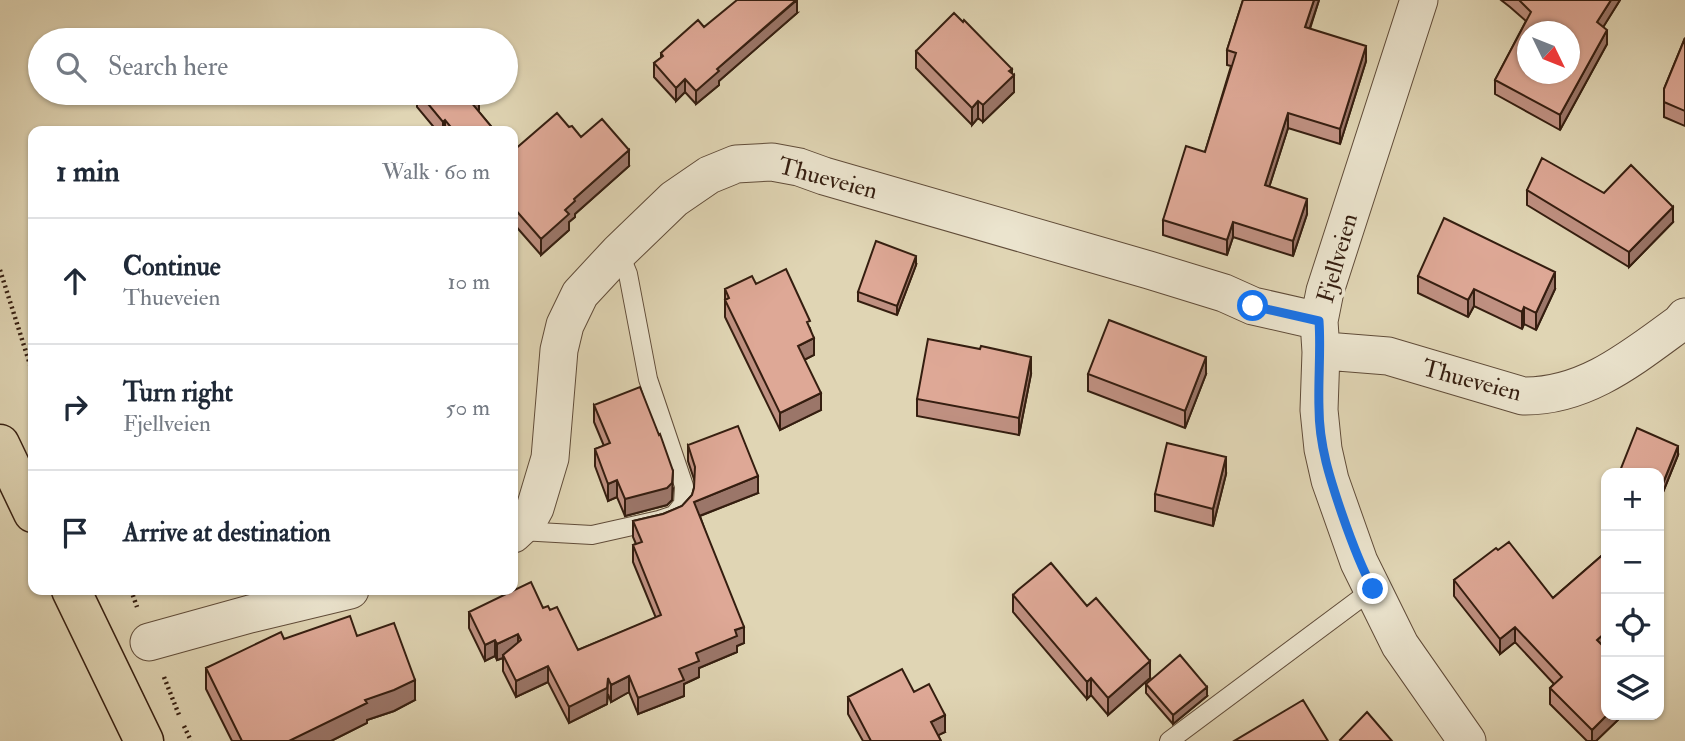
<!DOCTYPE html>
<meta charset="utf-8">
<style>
:root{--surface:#fff;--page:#f2f2f3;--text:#1f2937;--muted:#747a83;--line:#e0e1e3}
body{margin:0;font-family:"IM FELL Double Pica",serif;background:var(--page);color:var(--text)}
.controls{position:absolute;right:21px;bottom:21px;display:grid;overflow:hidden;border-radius:14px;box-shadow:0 2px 5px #0004}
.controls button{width:63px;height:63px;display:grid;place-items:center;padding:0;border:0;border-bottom:2px solid var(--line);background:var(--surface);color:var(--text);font:35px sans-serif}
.compass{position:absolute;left:1517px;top:21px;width:63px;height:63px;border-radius:50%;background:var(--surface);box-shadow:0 2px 5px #0004;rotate:133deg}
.stop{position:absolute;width:21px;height:21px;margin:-16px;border:5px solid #1a73e8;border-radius:50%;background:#fff}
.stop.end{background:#1a73e8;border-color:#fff;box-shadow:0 2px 7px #0008}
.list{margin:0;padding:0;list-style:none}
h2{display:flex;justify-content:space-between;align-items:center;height:91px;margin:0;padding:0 28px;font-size:30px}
h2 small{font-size:23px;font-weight:400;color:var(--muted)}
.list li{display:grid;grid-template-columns:46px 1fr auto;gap:21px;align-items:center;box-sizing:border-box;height:126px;padding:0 28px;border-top:2px solid var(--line)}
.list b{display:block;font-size:26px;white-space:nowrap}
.list p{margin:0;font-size:23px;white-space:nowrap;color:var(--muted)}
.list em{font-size:23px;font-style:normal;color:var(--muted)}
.icon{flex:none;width:38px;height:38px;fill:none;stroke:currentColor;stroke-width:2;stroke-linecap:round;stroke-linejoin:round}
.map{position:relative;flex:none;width:1685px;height:741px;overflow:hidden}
.search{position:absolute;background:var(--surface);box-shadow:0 2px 5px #0004;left:28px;top:28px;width:490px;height:77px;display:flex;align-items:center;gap:18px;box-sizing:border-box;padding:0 24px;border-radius:38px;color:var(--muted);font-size:26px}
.panel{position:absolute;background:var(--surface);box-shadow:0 2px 5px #0004;left:28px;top:126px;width:490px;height:469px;border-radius:14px}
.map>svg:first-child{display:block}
</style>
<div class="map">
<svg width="1685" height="741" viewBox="0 0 1685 741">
<rect width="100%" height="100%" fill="#e0d5b4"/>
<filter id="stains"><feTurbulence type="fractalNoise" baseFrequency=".00286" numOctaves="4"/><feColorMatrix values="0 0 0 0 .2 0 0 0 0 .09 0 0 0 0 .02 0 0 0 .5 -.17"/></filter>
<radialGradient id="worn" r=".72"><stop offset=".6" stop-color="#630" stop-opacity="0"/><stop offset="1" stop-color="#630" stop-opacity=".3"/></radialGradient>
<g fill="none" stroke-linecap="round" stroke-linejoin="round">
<defs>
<path id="lane" d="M520 531 592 535 659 520 674 515 683 504 684 486 648 379 628 274 619 252
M1169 741 1373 589"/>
<path id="street" d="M1419 0 1325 291 1319 321 1321 352 1319 410 1323 449 1330 480 1359 562 1400 645 1467 741
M1321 352H1338L1388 356 1523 396C1585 397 1632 358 1680 323L1685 317
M513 534 529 519 535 508 550 458 559 350 565 325 580 294 619 252 674 199 709 175 736 164 772 162 799 167 824 176 1149 270 1224 293 1253 306 1319 321
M149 642 250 614 350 590"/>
<path id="primary" d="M0 444 33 513
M71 590 144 741"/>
</defs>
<use href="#lane" stroke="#604c39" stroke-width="20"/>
<use href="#street" stroke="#604c39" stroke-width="39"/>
<use href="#primary" stroke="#351e10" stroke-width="41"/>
<path stroke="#351e10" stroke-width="4.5" stroke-dasharray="2 3.5" stroke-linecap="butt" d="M0 270 33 374
M131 590 137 607
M164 677 179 715
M184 726 191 741"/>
<use href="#lane" stroke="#ebe4ce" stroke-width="18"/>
<use href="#street" stroke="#ebe4ce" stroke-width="37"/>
<use href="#primary" stroke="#e0d5b4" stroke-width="38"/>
</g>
<path fill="#bf9081" stroke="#351e10" stroke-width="2" d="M1243 0H1319L1310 29 1366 61 1340 144 1288 128 1269 187 1307 214 1293 256 1233 237 1227 255 1163 235V220L1205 152 1231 66 1227 65V50Z
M1501 0H1620L1603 27 1607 44 1560 130 1495 94V80L1526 21 1510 7Z
M797 13 719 81V85L696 104 685 92 676 101 654 77V63L661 58V53L704 27Z
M1685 38V126L1664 117V89Z
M916 51 1012 73 1014 92 983 122 978 118 972 125 916 68Z
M417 93H478V111L495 131H437L417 107Z
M569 127 581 137 629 166 575 214V217L569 222V230L541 255 513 223V151Z
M1527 190 1604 193 1673 222 1629 267 1527 205Z
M916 265 897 315 858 301V292Z
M1418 276 1555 289 1536 330 1524 324 1522 329 1474 306 1468 317 1418 293Z
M756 284 810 328 814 355 804 360 821 410 780 430 725 317V289Z
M1031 374 1019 435 917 416V399Z
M1088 374H1206L1185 428 1088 391Z
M594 405 673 488 672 500 667 505 625 516 617 497 608 501 595 466V449L604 446 594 422Z
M688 445 758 493 700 516 744 643 737 646V652L699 668V677L684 684V696L638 714 629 692 611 702 608 694 607 704 569 723 548 682 516 697 503 671V658L497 660 495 656 485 661 469 628V612L543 608 550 610 578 650 656 618 633 562V545L636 544 633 537V521L663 514 682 506 692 495 694 488 695 482 688 461Z
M1678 455 1661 497 1659 496V473H1620V471Z
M1226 474 1213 526 1155 511V494Z
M1498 550 1553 598 1606 552V647L1605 648 1623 715 1596 741H1587L1550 704V688L1554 684 1515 642 1500 654 1454 596V580Z
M1013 595 1150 678 1108 715 1091 695 1087 699 1013 612Z
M357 636 415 700 394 711 367 720V723L331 741H232L206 689V668L284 639Z
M1146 684 1207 696 1173 724 1146 693Z
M914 692 945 732 938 735 941 741H863L848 714V697Z"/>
<path fill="#9b7669" stroke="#351e10" stroke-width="2" d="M797 0V13L719 81V85L696 104V91L717 69Z
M1314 0H1319L1305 42V27Z
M1611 0H1620L1597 37V22Z
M1607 30V44L1560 130V115Z
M1366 46V61L1340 144V129Z
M1012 69V77L1014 75V92L983 122V105L1009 71Z
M685 79V92L676 101V88Z
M479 94V110L470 117V101Z
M978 101V118L972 125V108Z
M1288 113V128L1265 200V185Z
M445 120V131H443V122Z
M629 150V166L575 214V217L569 222V230L541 255V239L574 199Z
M1307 199V214L1293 256V241Z
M1673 207V222L1629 267V252Z
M1233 222V237L1227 255V240Z
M916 256V265L897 315V306Z
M1555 272V289L1536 330V313Z
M1474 289V306L1468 317V300Z
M1524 307V324L1522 329V312Z
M814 338V355L798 363V346Z
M1031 357V374L1019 435V418Z
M1206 357V374L1185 428V411Z
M821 393V410L780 430V413Z
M1678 446V455L1661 497V488Z
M1226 457V474L1213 526V509Z
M673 471 672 500 667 505 625 516V499Z
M758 476V493L694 518V502Z
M617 480V497L608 501V484Z
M744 627V643L737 646V652L699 668V677L684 684V696L638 714V698L679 669 696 653 735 630Z
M1515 627V642L1500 654V639Z
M1606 632V647L1597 655V640Z
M518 634V651L503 655V658L497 660V644Z
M495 640V656L485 661V645Z
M1150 661V678L1108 715V698Z
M548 666V682L516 697V681Z
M629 676V692L611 702V685Z
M608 678 607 704 569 723V707Z
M1091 678V695L1087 699V682Z
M415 680V700L394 711 367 720V723L331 741H289L365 700Z
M1207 687V696L1173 724V715Z
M945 715V732L931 739V722Z
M1607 715H1623L1596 741H1592V730Z"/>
<path fill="#dea896" stroke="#351e10" stroke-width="2" fill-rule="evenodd" d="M737 0H796L717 69 719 71 696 91 685 79 676 88 654 63 663 56 661 53 698 20 704 27Z
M1243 0H1314L1305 27 1366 46 1340 129 1288 113 1265 185 1307 199 1293 241 1233 222 1227 240 1163 220 1186 146 1205 152 1236 53 1227 50Z
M1519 0H1611L1597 22 1607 30 1560 115 1495 80 1531 12ZM1528 32H1570V74H1528Z
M954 13 963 22 964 20 1012 69 1009 71 1014 75 983 105 978 101 972 108 916 51Z
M1685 38V111L1664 102V89Z
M419 93H478L479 94 470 101 495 131H454L445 120 443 122Z
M557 113 569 127 572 126 581 137 602 119 629 150 574 199 575 201 565 210 569 214 541 239 513 207V151Z
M1542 158 1604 193 1631 165 1673 207 1629 252 1527 190Z
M1444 218 1555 272 1536 313 1524 307 1522 312 1474 289 1468 300 1418 276Z
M876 241 916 256 897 306 858 292Z
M786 269 810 321 807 322 814 338 798 346 821 393 780 413 725 300 729 298 725 289 752 276 756 284Z
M1109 320 1206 357 1185 411 1088 374Z
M928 339 980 349 981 346 1031 357 1019 418 917 399Z
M640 387 659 435 660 434 673 471 672 483 667 488 625 499 617 480 608 484 595 449 610 443 594 405Z
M738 426 758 476 694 502 744 627 735 630 737 636 696 653 699 661 679 669 684 680 638 698 629 676 611 685 608 678 607 688 569 707 548 666 516 681 503 655 521 640 518 634 497 644 495 640 485 645 469 612 531 582 543 608 548 606 550 610 557 607 578 650 661 615 633 545 642 542 633 521 663 514 682 506 692 495 694 488 695 467 688 445Z
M1637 428 1678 446 1661 488 1659 487V473H1626L1620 471Z
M1167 443 1226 457 1213 509 1155 494Z
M1509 542 1553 598 1606 552V632L1597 640 1606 649V715H1607L1592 730 1550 688 1562 677 1515 627 1500 639 1454 580 1496 548 1498 550Z
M1051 563 1087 606 1096 598 1150 661 1108 698 1091 678 1087 682 1013 595 1018 590Z
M350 616 357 636 394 623 415 680 394 690 365 700 367 703 289 741H242L206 668 281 632 284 639Z
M1180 655 1207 687 1173 715 1146 684Z
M902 669 914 692 929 684 945 715 931 722 941 741H871L848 697Z
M1303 700 1328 741H1234Z
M1367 712 1392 741H1341L1340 740Z"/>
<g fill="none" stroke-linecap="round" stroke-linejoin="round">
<path stroke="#1a73e8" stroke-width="9" d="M1253 306 1319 321C1321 350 1318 379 1319 408 1319 445 1330 479 1342 514 1351 540 1360 565 1373 589"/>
</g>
<g text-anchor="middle" stroke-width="7" stroke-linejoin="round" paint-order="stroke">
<g font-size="24" fill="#351e10" stroke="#ebe4ce">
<text transform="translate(828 178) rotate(15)" y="8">Thueveien</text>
<text transform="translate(1337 258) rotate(-74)" y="8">Fjellveien</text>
<text transform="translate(1472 380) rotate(15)" y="8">Thueveien</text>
</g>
</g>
<rect width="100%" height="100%" filter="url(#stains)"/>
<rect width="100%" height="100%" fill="url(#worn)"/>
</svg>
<div class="controls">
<button>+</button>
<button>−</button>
<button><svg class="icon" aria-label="locate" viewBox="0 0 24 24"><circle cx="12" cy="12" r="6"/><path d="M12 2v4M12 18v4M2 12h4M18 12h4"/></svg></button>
<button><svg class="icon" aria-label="layers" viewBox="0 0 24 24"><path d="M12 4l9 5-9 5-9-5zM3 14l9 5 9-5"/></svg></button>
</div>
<svg class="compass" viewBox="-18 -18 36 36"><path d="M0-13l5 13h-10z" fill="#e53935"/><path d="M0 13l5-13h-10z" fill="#747a83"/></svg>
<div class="stop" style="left:1253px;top:306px"></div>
<div class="stop end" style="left:1373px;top:589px"></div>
<div class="search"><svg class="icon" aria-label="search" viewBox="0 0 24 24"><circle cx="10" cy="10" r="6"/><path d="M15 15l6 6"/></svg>Search here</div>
<section class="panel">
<h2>1 min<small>Walk · 60 m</small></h2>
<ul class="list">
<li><svg class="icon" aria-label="ahead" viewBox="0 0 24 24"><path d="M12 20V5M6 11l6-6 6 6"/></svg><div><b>Continue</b><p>Thueveien</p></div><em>10 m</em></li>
<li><svg class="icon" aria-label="right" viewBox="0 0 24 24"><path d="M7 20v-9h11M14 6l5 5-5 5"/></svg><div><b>Turn right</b><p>Fjellveien</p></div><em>50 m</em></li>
<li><svg class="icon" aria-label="arrive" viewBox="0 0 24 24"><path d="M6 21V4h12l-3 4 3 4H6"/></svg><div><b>Arrive at destination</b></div></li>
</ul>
</section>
</div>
